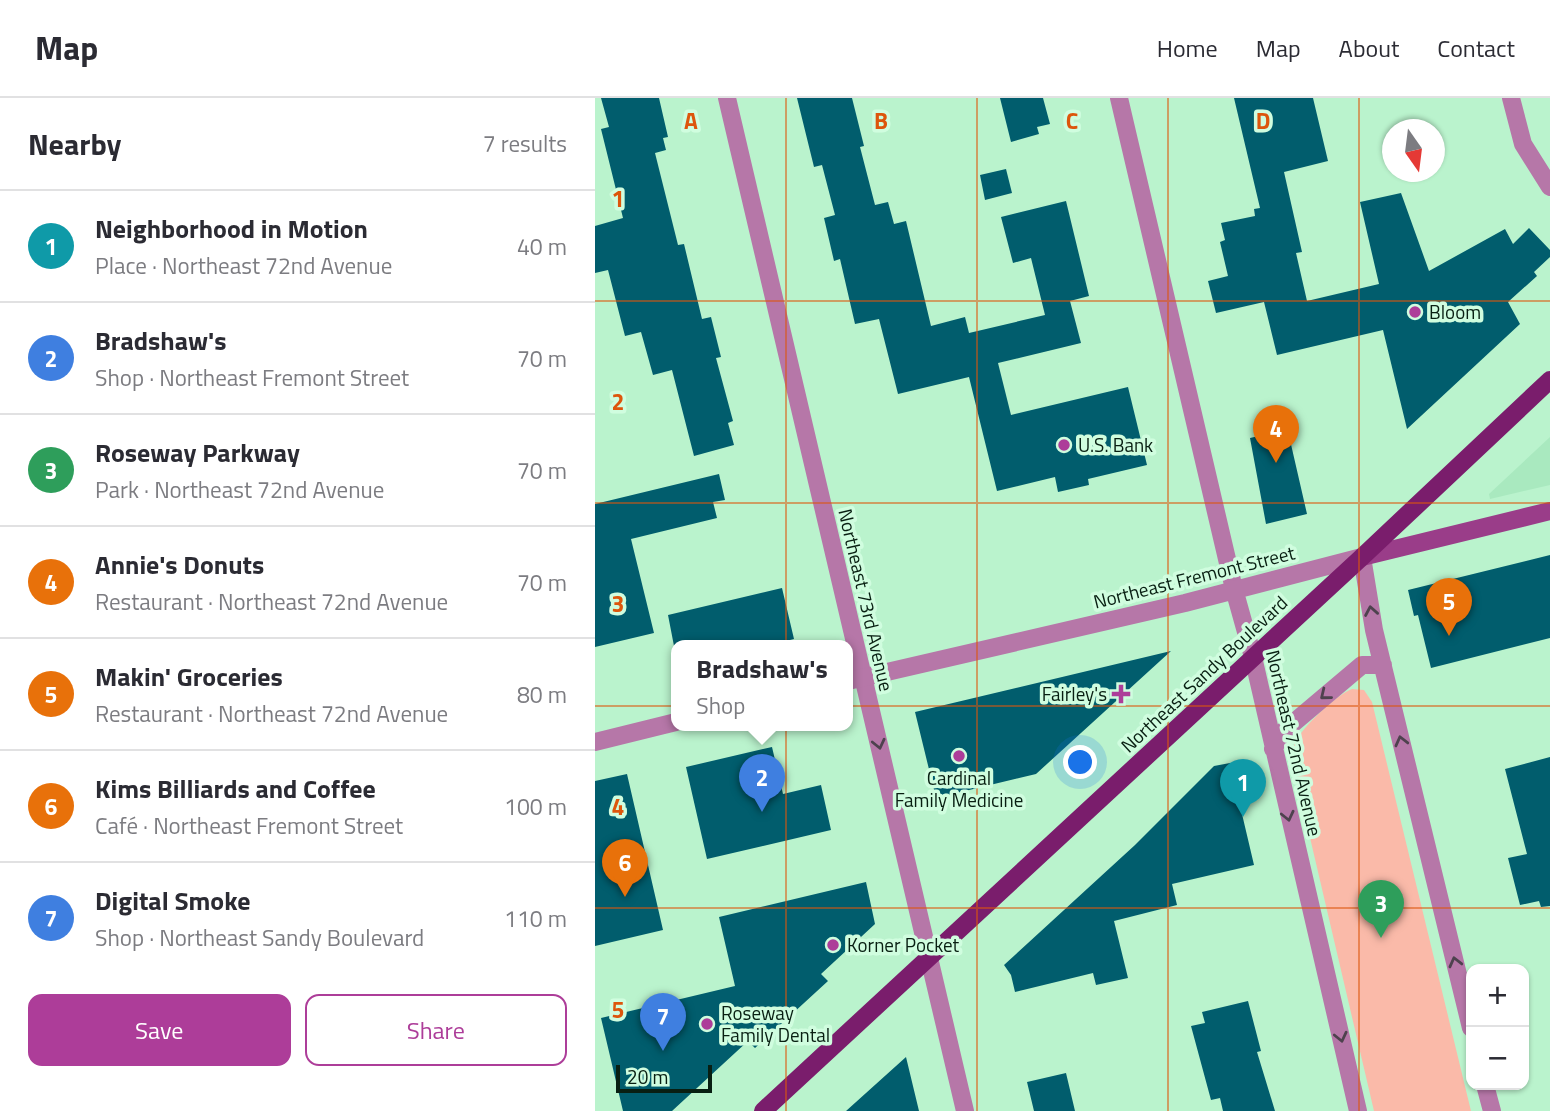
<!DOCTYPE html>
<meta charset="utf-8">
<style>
:root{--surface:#fff;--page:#f2f2f3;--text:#2b2b33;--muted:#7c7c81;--line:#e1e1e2;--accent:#ad3d99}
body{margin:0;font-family:"Titillium Web",sans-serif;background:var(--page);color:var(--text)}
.controls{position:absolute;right:21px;bottom:21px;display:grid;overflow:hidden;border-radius:14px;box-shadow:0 2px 5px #0004}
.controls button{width:63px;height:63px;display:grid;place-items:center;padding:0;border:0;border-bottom:2px solid var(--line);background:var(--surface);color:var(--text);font:35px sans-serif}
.compass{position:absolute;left:787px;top:21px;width:63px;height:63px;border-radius:50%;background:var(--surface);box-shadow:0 2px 5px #0004;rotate:166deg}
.scale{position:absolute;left:21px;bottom:18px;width:96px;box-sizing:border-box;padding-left:7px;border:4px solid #081f12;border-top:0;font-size:19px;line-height:24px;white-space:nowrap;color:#081f12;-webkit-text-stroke:5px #d0fddf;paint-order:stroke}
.you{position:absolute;left:486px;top:665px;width:24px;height:24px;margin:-18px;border:5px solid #fff;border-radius:50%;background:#1a73e8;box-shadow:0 0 0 10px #1a73e833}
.badge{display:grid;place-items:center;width:46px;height:46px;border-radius:50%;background:var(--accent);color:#fff;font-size:23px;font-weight:700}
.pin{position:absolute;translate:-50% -58px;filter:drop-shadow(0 2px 4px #0008)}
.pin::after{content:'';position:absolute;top:37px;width:24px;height:21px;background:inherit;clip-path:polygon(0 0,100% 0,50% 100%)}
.popup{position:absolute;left:76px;top:542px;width:182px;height:91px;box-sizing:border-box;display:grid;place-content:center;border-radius:14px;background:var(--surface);filter:drop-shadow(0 2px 5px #0005);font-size:23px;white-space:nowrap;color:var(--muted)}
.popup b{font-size:26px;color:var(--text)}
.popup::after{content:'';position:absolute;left:50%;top:100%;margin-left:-14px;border:14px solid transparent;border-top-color:var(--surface)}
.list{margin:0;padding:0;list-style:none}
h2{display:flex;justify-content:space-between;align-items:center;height:91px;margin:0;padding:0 28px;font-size:30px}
h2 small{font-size:23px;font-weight:400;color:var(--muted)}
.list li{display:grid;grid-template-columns:46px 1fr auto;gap:21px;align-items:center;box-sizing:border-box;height:112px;padding:0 28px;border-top:2px solid var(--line)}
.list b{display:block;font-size:26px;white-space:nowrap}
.list p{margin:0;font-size:23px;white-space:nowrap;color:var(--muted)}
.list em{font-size:23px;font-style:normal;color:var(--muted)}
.actions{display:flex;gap:14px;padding:21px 28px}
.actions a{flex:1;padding:16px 0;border:2px solid var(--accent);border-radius:14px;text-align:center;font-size:24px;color:var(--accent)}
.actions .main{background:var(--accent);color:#fff}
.map{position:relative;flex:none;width:955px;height:1013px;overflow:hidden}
header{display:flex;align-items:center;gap:42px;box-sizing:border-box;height:98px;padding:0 35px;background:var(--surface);border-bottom:2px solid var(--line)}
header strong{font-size:33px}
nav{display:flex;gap:38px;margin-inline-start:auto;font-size:24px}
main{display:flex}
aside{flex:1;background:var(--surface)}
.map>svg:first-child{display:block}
</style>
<header>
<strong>Map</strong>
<nav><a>Home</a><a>Map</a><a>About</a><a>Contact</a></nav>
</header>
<main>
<aside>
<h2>Nearby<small>7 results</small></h2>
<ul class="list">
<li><span class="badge" style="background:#0f9aa8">1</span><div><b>Neighborhood in Motion</b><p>Place · Northeast 72nd Avenue</p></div><em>40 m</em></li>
<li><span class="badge" style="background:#3f7fe0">2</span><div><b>Bradshaw's</b><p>Shop · Northeast Fremont Street</p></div><em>70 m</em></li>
<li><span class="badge" style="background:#2e9e5b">3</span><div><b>Roseway Parkway</b><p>Park · Northeast 72nd Avenue</p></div><em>70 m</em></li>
<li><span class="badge" style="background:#e8710a">4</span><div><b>Annie's Donuts</b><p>Restaurant · Northeast 72nd Avenue</p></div><em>70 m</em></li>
<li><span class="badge" style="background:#e8710a">5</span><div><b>Makin' Groceries</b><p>Restaurant · Northeast 72nd Avenue</p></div><em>80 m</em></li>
<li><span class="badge" style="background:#e8710a">6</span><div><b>Kims Billiards and Coffee</b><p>Café · Northeast Fremont Street</p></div><em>100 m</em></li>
<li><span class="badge" style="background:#3f7fe0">7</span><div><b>Digital Smoke</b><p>Shop · Northeast Sandy Boulevard</p></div><em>110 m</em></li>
</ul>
<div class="actions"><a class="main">Save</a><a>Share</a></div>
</aside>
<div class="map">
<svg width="955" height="1013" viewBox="0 0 955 1013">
<rect width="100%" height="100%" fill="#baf3cd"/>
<path fill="#a9e9bf" d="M955 339V387L895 401 894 396Z"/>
<path fill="#fabaa9" d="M757 591 769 592 777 604 876 1013H779L698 667C698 661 697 655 698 650 702 633 741 597 757 591Z"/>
<path fill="#015d6d" d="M6 0H64L73 39 68 40 71 52 60 55 83 147 89 146 107 221 116 219 126 259 121 260 138 323 133 325 139 347 99 358 77 272 58 277 46 234 30 238 13 172 0 175V128L28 120 6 31 14 29Z
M202 0H257L269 48 265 49 280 107 293 104 299 126 311 123 336 228 370 219 374 235 450 217 436 160 418 165 406 119 471 103 494 198 475 203 486 245 403 265 416 317 533 289 552 367 493 381 494 387 463 394 460 379 402 393 374 279 303 296 284 221 260 226 245 161 239 163 229 120 240 117 227 67 219 69Z
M405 0H448L455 26 442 29 444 36 416 44Z
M639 0H718L733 63 689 74 707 154 701 155 712 203 784 186 765 104 806 95 834 173 910 131 918 146 934 130 955 152V159L939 174 942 178 913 204 925 226 812 331 788 232 682 257 669 204 621 215 613 183 633 178 625 144 630 142 626 125 660 118 659 111 665 110Z
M411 71 417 95 390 102 385 77Z
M691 332 693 343 695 342 712 416 671 426 655 340Z
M124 376 130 402 118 404 122 420 36 441 59 535 0 549V406Z
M955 457V540L836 570 823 517 819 518 813 492Z
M187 490 199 541 171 548H79L73 517Z
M576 553 441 676 341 700 320 614Z
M177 649 188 696 226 687 236 732 112 761 91 669Z
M955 659V808L946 809 944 803 925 807 913 760 932 756 910 671Z
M635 665 659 767 577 786 582 807 519 823 533 880 501 887 498 875 420 894 416 877 409 867 540 747 619 668Z
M32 676 68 832 0 848V683Z
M271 784 280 826 226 876 233 883 160 950 153 943 77 1013H28L6 920 140 888 124 819Z
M653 903 666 953 662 954 680 1013H628L625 1000 616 1002 596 928 610 925 607 914Z
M311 959 324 1013H251Z
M471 975 480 1013H439L432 984Z"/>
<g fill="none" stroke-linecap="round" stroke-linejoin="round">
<path stroke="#b677a8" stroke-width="18" d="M132 0 370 1013
M524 0 639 491
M916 0 928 46 955 89"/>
<path stroke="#b677a8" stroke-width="18" d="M639 491 658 559 763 1013
M253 583 590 505 767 459 779 532 876 930
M0 644 81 624
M678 651 690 632 767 567H788
M890 987 897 1013"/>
<path stroke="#9a3d89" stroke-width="18" d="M767 459 955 413"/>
<path stroke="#7a1d6c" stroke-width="18" d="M168 1013 767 459 955 282"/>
</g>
<defs><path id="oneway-chevron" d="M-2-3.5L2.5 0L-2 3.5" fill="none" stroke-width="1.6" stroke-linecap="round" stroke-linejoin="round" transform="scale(1.75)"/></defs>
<g stroke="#4e424e">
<use href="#oneway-chevron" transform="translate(776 513) rotate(-100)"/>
<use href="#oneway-chevron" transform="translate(730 597) rotate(141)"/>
<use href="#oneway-chevron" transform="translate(806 643) rotate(-104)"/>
<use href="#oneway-chevron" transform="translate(284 646) rotate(77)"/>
<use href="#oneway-chevron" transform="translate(693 718) rotate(77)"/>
<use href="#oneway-chevron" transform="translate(860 864) rotate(-104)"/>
<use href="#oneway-chevron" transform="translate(746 939) rotate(77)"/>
</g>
<path fill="none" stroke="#dd560c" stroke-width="2" stroke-opacity="0.55" d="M191 0V1013M382 0V1013M573 0V1013M764 0V1013M0 203H955M0 405H955M0 608H955M0 810H955"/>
<g fill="#ad3d99" stroke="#d0fddf" stroke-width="2.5">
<circle cx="820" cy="214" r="7"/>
<circle cx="469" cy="347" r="7"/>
<path d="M522.5 585.5h7v7h7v7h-7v7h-7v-7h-7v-7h7z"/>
<circle cx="364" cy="658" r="7"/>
<circle cx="238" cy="847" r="7"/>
<circle cx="112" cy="926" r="7"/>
</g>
<g text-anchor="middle" stroke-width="7" stroke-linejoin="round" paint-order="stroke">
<g font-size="19" fill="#081f12" stroke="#d0fddf" text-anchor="start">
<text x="834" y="221">Bloom</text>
<text x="483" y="354">U.S. Bank</text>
<text x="512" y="603" text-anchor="end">Fairley's</text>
<text x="364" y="687" text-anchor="middle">Cardinal<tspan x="364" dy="22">Family Medicine</tspan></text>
<text x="252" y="854">Korner Pocket</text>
<text x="126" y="922">Roseway<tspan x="126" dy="22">Family Dental</tspan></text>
</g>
<g font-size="19" fill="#081f12" stroke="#d0fddf">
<text transform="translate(599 479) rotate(-14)" y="7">Northeast Fremont Street</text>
<text transform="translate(271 502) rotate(77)" y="7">Northeast 73rd Avenue</text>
<text transform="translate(609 576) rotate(-43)" y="7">Northeast Sandy Boulevard</text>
<text transform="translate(699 645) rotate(77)" y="7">Northeast 72nd Avenue</text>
</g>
</g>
<g font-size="23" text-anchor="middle" font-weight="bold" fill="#dd560c" stroke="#d0fddf" stroke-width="7" stroke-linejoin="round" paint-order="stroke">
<text x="96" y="31">A</text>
<text x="286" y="31">B</text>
<text x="477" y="31">C</text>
<text x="668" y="31">D</text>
<text x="23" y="109">1</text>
<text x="23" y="312">2</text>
<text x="23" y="514">3</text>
<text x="23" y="717">4</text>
<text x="23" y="920">5</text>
</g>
</svg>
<div class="controls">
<button>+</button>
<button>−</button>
</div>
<svg class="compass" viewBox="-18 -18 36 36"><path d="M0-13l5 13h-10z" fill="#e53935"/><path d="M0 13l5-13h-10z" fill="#7c7c81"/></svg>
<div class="scale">20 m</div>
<div class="you"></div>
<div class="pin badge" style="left:648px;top:719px;background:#0f9aa8">1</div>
<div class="pin badge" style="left:167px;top:714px;background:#3f7fe0">2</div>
<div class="popup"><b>Bradshaw's</b>Shop</div>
<div class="pin badge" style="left:786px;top:840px;background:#2e9e5b">3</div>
<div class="pin badge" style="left:681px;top:365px;background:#e8710a">4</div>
<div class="pin badge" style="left:854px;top:538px;background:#e8710a">5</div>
<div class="pin badge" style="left:30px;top:799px;background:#e8710a">6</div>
<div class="pin badge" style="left:68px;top:953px;background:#3f7fe0">7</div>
</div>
</main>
